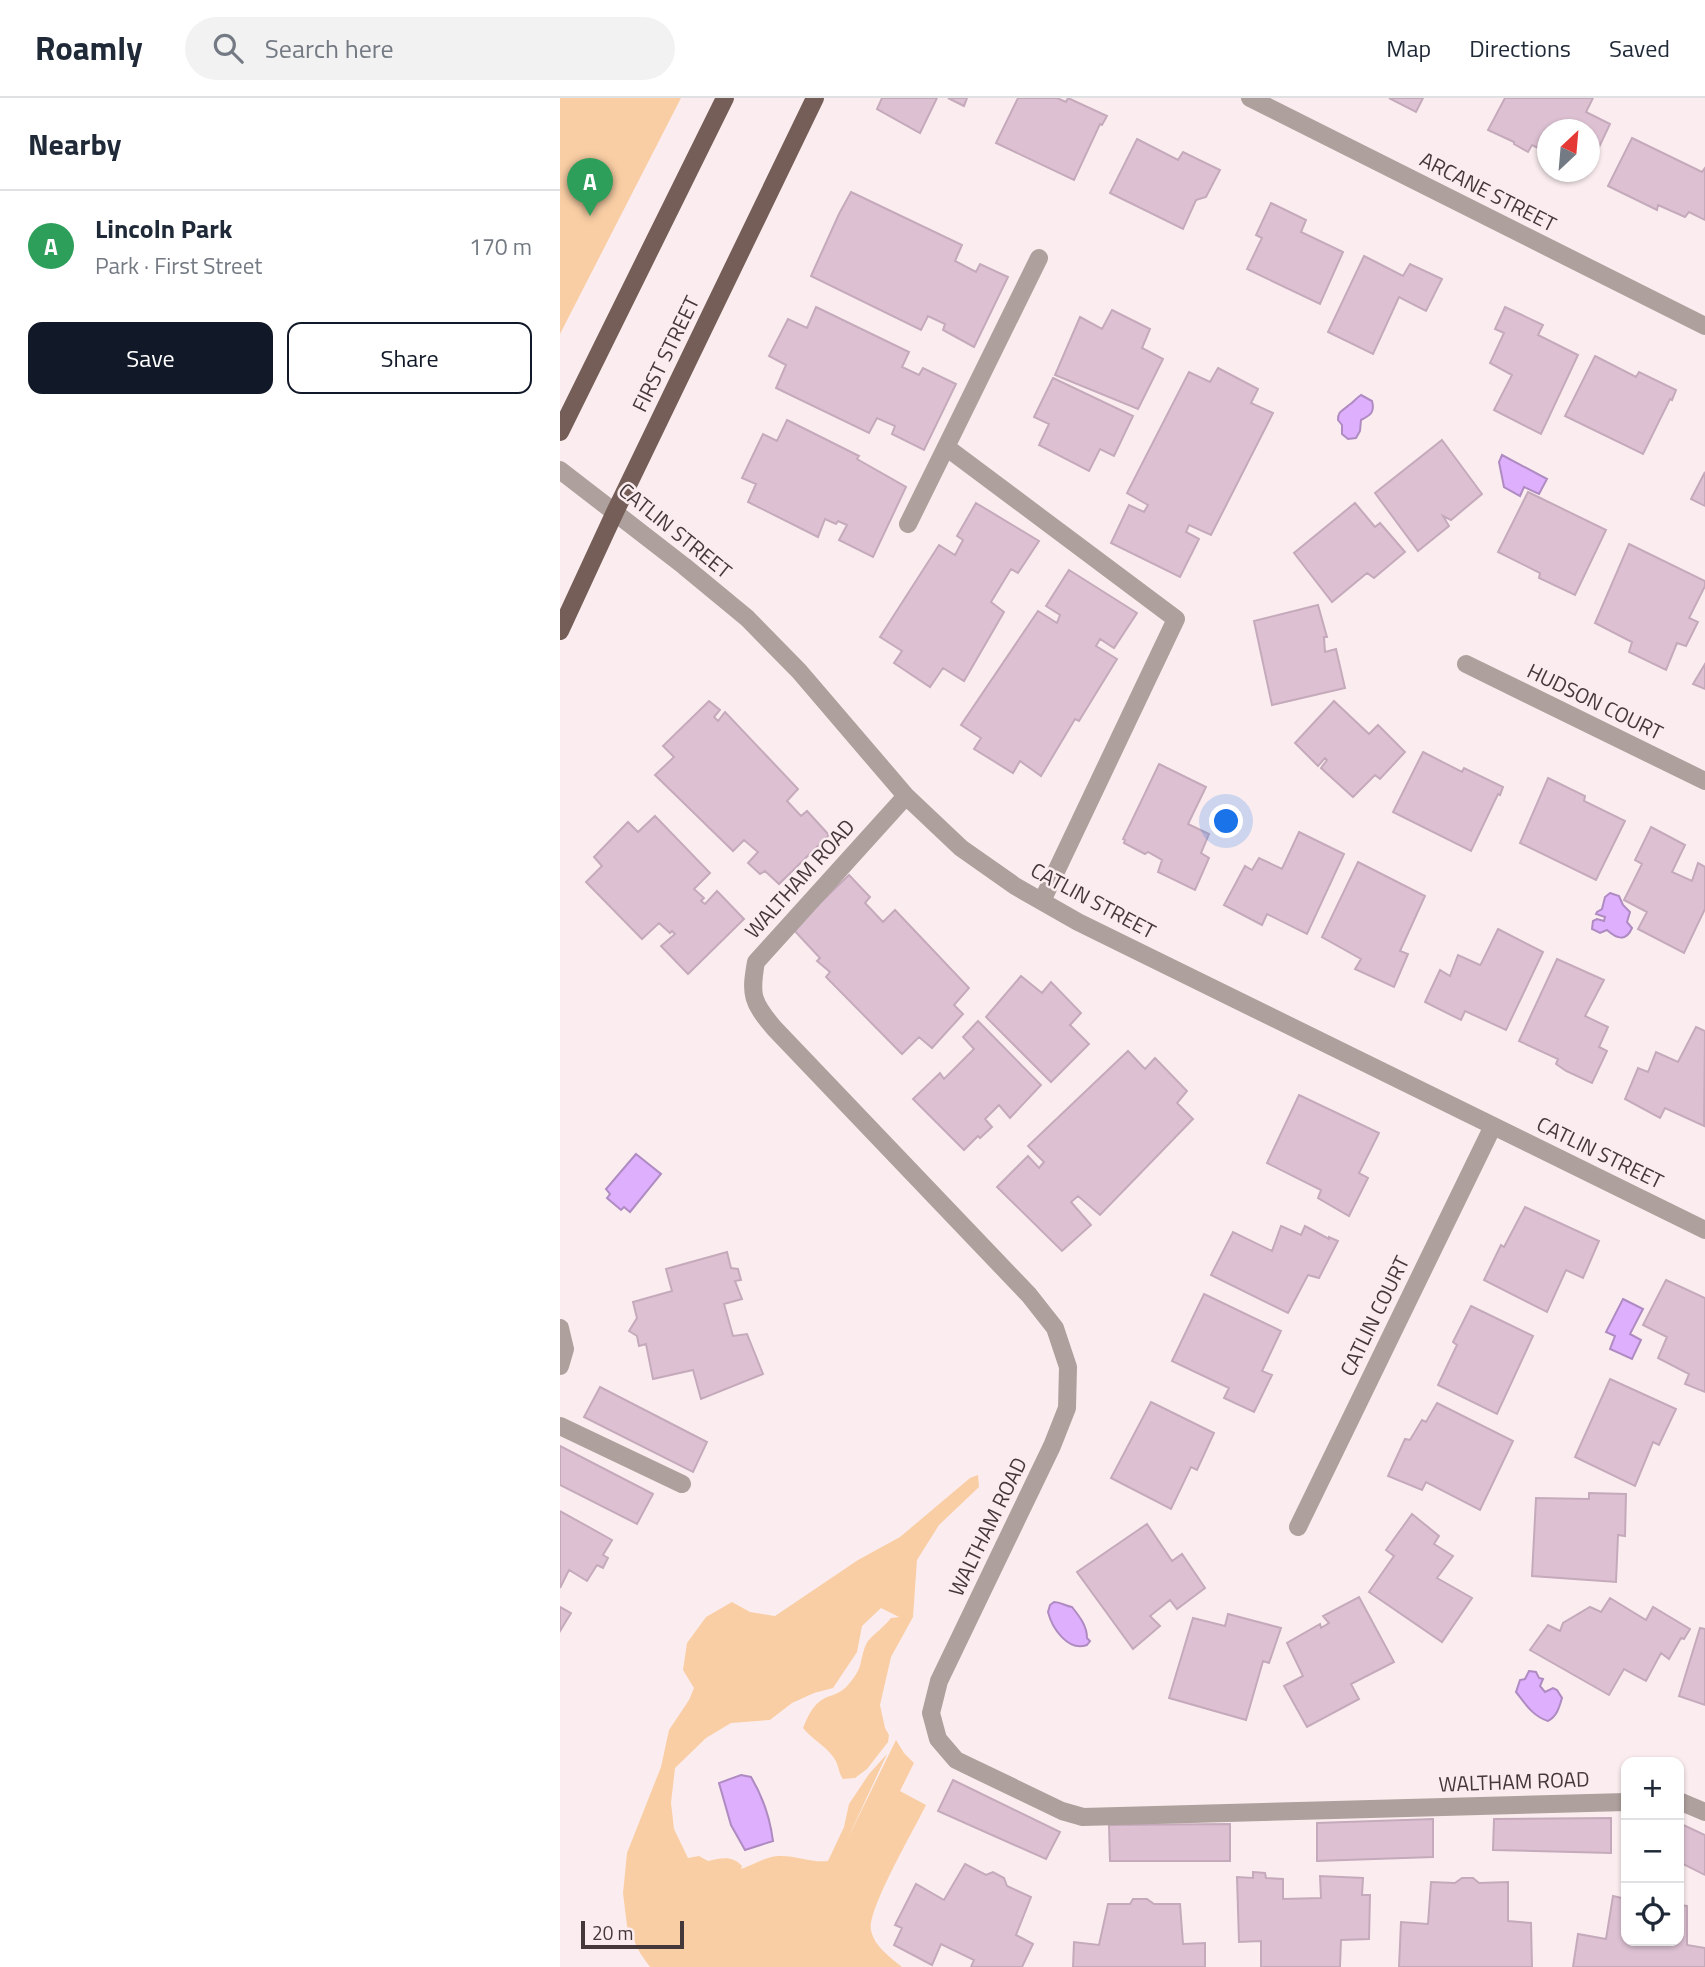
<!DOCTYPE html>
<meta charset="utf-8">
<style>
:root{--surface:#fff;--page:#f2f2f3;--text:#1f2937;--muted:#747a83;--line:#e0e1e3;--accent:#111827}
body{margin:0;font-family:"Titillium Web",sans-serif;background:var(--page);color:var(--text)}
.controls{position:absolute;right:21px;bottom:21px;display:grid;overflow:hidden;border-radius:14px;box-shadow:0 2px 5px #0004}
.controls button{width:63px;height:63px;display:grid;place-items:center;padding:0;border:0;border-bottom:2px solid var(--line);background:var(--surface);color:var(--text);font:35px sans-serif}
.compass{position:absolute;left:977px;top:21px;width:63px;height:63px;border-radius:50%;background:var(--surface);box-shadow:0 2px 5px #0004;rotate:26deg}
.scale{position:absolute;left:21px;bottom:18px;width:103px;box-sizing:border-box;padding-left:7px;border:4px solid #45383a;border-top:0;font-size:19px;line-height:24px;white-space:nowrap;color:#45383a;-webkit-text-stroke:5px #fbedef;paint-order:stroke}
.you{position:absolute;left:667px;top:724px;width:24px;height:24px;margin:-18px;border:5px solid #fff;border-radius:50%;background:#1a73e8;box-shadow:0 0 0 10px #1a73e833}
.badge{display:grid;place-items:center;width:46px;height:46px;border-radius:50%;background:var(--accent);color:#fff;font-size:23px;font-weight:700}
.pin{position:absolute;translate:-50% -58px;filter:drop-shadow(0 2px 4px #0008)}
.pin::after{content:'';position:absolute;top:37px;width:24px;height:21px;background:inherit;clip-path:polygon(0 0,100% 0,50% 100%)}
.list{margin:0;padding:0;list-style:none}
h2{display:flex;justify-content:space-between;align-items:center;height:91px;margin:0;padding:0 28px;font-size:30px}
h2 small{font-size:23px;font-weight:400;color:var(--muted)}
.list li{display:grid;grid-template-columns:46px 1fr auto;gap:21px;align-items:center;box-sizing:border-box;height:112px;padding:0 28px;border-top:2px solid var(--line)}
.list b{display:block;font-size:26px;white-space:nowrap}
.list p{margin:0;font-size:23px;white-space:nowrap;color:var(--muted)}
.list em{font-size:23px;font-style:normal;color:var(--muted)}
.actions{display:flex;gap:14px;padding:21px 28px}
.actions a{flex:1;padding:16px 0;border:2px solid var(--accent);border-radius:14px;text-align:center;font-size:24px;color:var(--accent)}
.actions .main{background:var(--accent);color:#fff}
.icon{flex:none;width:38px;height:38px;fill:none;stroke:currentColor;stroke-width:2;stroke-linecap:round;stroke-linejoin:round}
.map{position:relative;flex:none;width:1145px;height:1869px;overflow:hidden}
header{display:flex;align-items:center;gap:42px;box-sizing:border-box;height:98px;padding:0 35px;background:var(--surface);border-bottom:2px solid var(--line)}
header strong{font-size:33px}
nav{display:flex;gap:38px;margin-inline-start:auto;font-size:24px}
.search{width:490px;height:63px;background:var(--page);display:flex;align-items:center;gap:18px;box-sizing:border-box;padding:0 24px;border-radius:38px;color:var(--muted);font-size:26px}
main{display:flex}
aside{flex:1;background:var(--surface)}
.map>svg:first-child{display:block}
</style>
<header>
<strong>Roamly</strong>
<div class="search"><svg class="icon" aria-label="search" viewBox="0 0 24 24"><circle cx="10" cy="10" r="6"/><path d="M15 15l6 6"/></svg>Search here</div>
<nav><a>Map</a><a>Directions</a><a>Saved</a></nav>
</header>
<main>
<aside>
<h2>Nearby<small></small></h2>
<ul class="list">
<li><span class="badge" style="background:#2e9e5b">A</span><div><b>Lincoln Park</b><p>Park · First Street</p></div><em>170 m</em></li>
</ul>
<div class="actions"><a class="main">Save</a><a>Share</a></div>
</aside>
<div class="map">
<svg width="1145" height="1869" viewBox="0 0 1145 1869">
<rect width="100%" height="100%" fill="#fbedef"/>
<path fill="#f9cea4" d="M0 0H121L0 236Z
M418 1377 419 1389 379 1427 357 1462 353 1519 331 1559 320 1607 325 1630 329 1637 328 1644 307 1671 295 1680 283 1681C278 1674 279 1667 274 1660 266 1648 252 1641 243 1630 248 1618 253 1606 265 1600 275 1596 281 1595 288 1587 294 1580 300 1572 301 1563 303 1556 304 1549 308 1543 315 1535 324 1529 331 1520L339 1519 321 1510 302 1528 297 1554 273 1590 254 1595 232 1605 210 1622 171 1625 146 1640 115 1670 111 1705 114 1731 128 1760 139 1758 148 1763C162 1760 172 1757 182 1768L181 1771C194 1767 204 1759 218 1758 235 1757 252 1765 268 1763L284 1729 289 1706 309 1676 327 1656 287 1742 336 1642 344 1655 354 1665 340 1693 366 1707C355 1730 307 1812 311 1832 314 1848 330 1859 342 1869H90L80 1855 67 1828 63 1795 67 1755 101 1669 109 1632 129 1602 134 1590 123 1572 127 1545 146 1519 172 1504 190 1514 215 1518 298 1462 340 1439 410 1380Z"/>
<path fill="#ddaffd" stroke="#af8bc2" stroke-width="2" d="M801 297 812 303C815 314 811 317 801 322L800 333 796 340 788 341 782 336V327L778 322C778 312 783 313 789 307 794 304 796 300 801 297Z
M942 357 987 381 979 396 964 389 960 398 944 389 939 364Z
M1050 795 1059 798 1063 807 1070 814 1067 824 1072 830C1066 844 1057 841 1047 832L1040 835 1032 831 1033 823 1037 821 1044 823 1045 819 1036 816 1037 814 1042 811 1045 799Z
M76 1056 101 1076 70 1114 64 1109 61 1112 47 1100 50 1096 46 1091Z
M1063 1201 1083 1211 1070 1236 1081 1242 1072 1261 1050 1251 1055 1238 1046 1234Z
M494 1504C501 1504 505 1508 512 1509 520 1519 527 1528 527 1540L530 1543 527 1547C508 1554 492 1530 488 1514L490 1507Z
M969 1573 976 1574 979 1580 983 1581 980 1588 985 1594 993 1590 997 1592 1002 1600C999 1610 997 1618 988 1623 972 1618 965 1605 956 1594L960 1582 965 1581Z
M181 1677 191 1679C203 1699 210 1720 213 1743L185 1752 171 1727 159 1685Z"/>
<path fill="#ddc1d3" stroke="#c5aabb" stroke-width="2" d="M322 0H377L360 35 317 11Z
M388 0H407L404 8Z
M458 0H497L506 4 508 0 547 18 542 27 540 26 514 82 436 45Z
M829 0H863L856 14Z
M945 0H1033L1026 14 1050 26 1030 68V32H988V55L972 47 968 54 954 46V44L928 32Z
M1072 40 1142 74 1145 70V122L1129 114 1125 119 1098 107 1097 112 1048 88Z
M577 41 618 62 623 54 660 72 646 99 636 102 623 131 550 95Z
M291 94 402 147 395 163 416 174 420 166 448 179 414 249 383 232 385 226 368 218 361 232 251 178 279 116Z
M711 105 746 122 741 134 783 154 760 206 687 171 702 140 696 137Z
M804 158 843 178 850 166 882 181 866 213 839 199 813 256 768 234Z
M256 209 349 254 342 269 359 277 363 270 396 286 364 352 332 336 335 328 317 320 309 335 216 290 226 267 209 258 228 221 247 230Z
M945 209 983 227 978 237 1018 257 981 336 934 312 952 277 930 265 944 235 935 231Z
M552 212 590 231 582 250 603 261 578 311 495 277 520 219 542 231Z
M1035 258 1076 279 1079 274 1116 292 1112 302 1110 301 1083 356 1005 318Z
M658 270 698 291 691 305 713 315 651 437 629 427 626 434 639 441 620 479 551 445 569 407 584 414 588 407 567 395 629 274 650 284Z
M493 280 573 318 554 358 540 351 529 373 479 347 489 326 474 319Z
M227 322 299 358 297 361 346 389 313 459 279 442 287 427 278 423 276 426 265 421 258 439 188 404 196 386 182 380 203 336 217 343Z
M882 342 922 396 891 422 883 418 889 428 858 453 815 395Z
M1145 374V408L1131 401Z
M968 394 1046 432 1015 497 979 480 980 475 938 454Z
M416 405 479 443 458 475 451 471 431 504 444 514 404 583 383 570 370 589 334 565 342 553 320 539 379 447 395 457 403 442 397 438Z
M795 405 815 429 820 425 845 454 814 480 807 475 772 504 734 455Z
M1069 446 1145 483V488L1129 520 1138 524 1126 548 1117 545 1106 572 1069 554 1072 544 1035 525Z
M509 472 577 515 554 550 540 541 536 548 557 561 519 623 515 621 481 678 460 663 453 675 414 651 421 640 401 627 478 513 497 525 500 517 486 508Z
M758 507 767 539H764L765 554 776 551 785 590 712 607 694 523Z
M1145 566V591L1133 586Z
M149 603 160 612 154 619 158 623 165 614 238 691 227 703 241 718 247 713 269 737 219 786 205 773 200 776 188 765 198 754 184 742 173 753 95 677 114 659 103 648Z
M774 603 809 636 818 627 845 654 820 681 815 677 793 699 761 670 767 662 765 660 758 668 735 645Z
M863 654 902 674 904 670 943 689 940 697 938 696 911 753 833 714Z
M599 666 646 689 628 726 649 736 641 755 649 760 635 792 598 774 602 762 588 754 585 756 564 745 565 742 563 741Z
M988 680 1025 698 1024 703 1065 723 1036 782 960 745Z
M95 718 150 775 134 791 144 800 141 803 145 806 157 793 184 821 128 876 101 848 115 836 112 833 110 835 99 825 82 841 26 784 42 768 34 759 68 724 78 734Z
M1091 729 1125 747 1112 774 1132 783 1138 765 1145 769V811L1124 855 1078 831 1087 814 1064 802 1082 766 1075 762Z
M739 734 784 756 747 836 707 816 702 827 664 807 685 768 692 772 699 760 722 771Z
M798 764 865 798 840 853 848 856 834 889 795 871 801 861 762 839Z
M289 777 310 799 305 805 323 824 335 812 409 890 394 907 403 916 372 950 359 939 342 956 266 879 270 874 257 863 260 860 233 831Z
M938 831 983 854 946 932 905 913 901 922 865 904 880 872 890 878 898 857 920 867 921 866Z
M997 861 1044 882 1025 918 1048 929 1039 949 1047 953 1032 985 1006 973 996 966 998 961 959 943Z
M461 878 482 895 491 884 521 915 510 927 529 946 491 984 426 919Z
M418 923 481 987 450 1020 439 1007 425 1021 432 1029 420 1040 418 1038 404 1052 353 1001 380 975 384 981 414 951 403 939Z
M1136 929 1145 933 1144 1028 1105 1010 1100 1020 1065 1001 1078 970 1088 974 1096 954 1118 964Z
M568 953 585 971 595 960 627 993 617 1005 633 1021 540 1117 518 1098 511 1104 531 1127 502 1153 437 1089 468 1058 479 1070 484 1064 468 1048Z
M739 997 819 1035 799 1075 808 1080 789 1118 758 1100 761 1092 707 1065Z
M965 1109 1039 1143 1023 1180 1006 1172 987 1214 924 1182 941 1147 944 1149Z
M721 1128 741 1137 745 1128 769 1141V1139L778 1143 759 1180 748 1177 728 1215 651 1177 673 1134 712 1153Z
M167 1154 171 1170 178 1171 181 1182 175 1183 182 1201 164 1206 173 1238 187 1236 203 1276 141 1301 133 1272 93 1281 86 1246 79 1248 77 1238 69 1233 77 1220 73 1204 112 1193 106 1171Z
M1106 1182 1145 1200V1294L1125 1286 1129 1276 1098 1260 1107 1239 1083 1227Z
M644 1196 721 1233 702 1273 712 1277 694 1314 664 1300 669 1290 612 1263Z
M911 1208 973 1238 937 1316 878 1287 897 1247 893 1244Z
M1050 1281 1116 1311 1099 1347 1093 1344 1075 1388 1015 1359Z
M40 1289 147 1344 133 1374 24 1319Z
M591 1304 654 1335 637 1372 631 1369 611 1411 551 1380Z
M877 1305 953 1343 920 1412 866 1384 862 1392 828 1378 845 1341 850 1342 862 1322 866 1324Z
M0 1348 93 1396 77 1426 0 1387Z
M1029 1395 1066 1396 1065 1438 1058 1437 1056 1484 972 1478 976 1400 1029 1401Z
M0 1413 52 1442 43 1457 48 1460 43 1470 37 1467 27 1483 9 1472 0 1490Z
M852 1416 879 1438 874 1446 893 1458 877 1480 912 1500 882 1544 809 1494 834 1458 826 1452Z
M587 1426 612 1463 622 1456 645 1490 617 1511 610 1502 590 1518 600 1528 573 1551 517 1474Z
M799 1499 834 1564 791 1586 799 1601 747 1629 724 1588 743 1578 727 1545 760 1526 761 1530 769 1525 763 1518Z
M1050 1500 1086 1522 1093 1509 1130 1531 1124 1541 1121 1540 1109 1561 1101 1555 1086 1583 1064 1571 1049 1597 970 1552 988 1527 1000 1533 1003 1525 1030 1509 1041 1514Z
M0 1509 11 1515 0 1533Z
M668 1516 721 1530 709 1565 703 1563 686 1622 609 1600 633 1520 665 1528Z
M1140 1530 1145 1531V1607L1119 1598Z
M393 1682 500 1734 486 1761 378 1713Z
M1051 1720V1755L933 1752 934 1721Z
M873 1721V1759L757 1763V1725Z
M1119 1725 1145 1737V1777L1119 1764Z
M670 1726V1763H550L549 1727Z
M405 1766 426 1777 433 1774 444 1780 447 1788 471 1799 456 1837 473 1846 462 1869H411L414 1862 381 1846 372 1867 334 1847 342 1830 335 1827 356 1786 384 1802Z
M693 1774 705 1775 706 1780 723 1781V1801L761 1800 760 1778 803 1780 802 1797H810L809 1841 781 1842 780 1869H701V1843L679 1844 677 1779 693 1780Z
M902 1780H913L919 1785 948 1784V1823L971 1825 972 1869H839L841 1824 868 1826 871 1784 895 1785Z
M1053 1798 1066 1801V1843H1119V1807L1127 1808V1847L1145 1850V1869H1013L1018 1836 1046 1841Z
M573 1801H587L594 1806H620L623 1846 645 1845V1869H513L514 1844 539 1847 548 1806H570Z"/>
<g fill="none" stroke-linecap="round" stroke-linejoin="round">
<path stroke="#aea09c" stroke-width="18" d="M690 0 1145 228
M479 160 386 349 616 521 482 803
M0 372 124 468 187 520 239 573 346 698 401 750 455 788 518 824 1145 1132
M348 426 386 349
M906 566 1145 683
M346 698 196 864C190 897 192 904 214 930L469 1197 495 1230 508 1269 507 1310 492 1348 379 1583 371 1615 378 1641 396 1662 502 1713 523 1719 1066 1704
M0 1230 5 1251 0 1268
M0 1328 122 1386
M738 1429 933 1028
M1119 1703 1145 1714"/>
<path stroke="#755e57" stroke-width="18" d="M0 334 165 0
M0 533 55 414 255 0"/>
</g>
<g text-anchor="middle" stroke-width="5" stroke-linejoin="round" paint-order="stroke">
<g font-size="21" fill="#45383a" stroke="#fbedef">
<text transform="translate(928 94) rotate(27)" y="7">ARCANE STREET</text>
<text transform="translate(106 256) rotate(-64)" y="7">FIRST STREET</text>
<text transform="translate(115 433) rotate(39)" y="7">CATLIN STREET</text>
<text transform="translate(1035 604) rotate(26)" y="7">HUDSON COURT</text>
<text transform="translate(240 781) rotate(-48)" y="7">WALTHAM ROAD</text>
<text transform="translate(533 803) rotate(28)" y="7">CATLIN STREET</text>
<text transform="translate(1040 1055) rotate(26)" y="7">CATLIN STREET</text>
<text transform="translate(815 1218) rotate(-64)" y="7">CATLIN COURT</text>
<text transform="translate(428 1429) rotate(-64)" y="7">WALTHAM ROAD</text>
<text transform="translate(954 1684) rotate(-2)" y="7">WALTHAM ROAD</text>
</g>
</g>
</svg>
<div class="controls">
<button>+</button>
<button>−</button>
<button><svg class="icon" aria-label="locate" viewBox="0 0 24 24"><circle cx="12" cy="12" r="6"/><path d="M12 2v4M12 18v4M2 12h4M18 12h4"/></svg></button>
</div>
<svg class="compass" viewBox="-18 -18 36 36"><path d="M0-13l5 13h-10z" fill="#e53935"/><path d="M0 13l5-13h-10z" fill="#747a83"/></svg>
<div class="scale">20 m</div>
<div class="you"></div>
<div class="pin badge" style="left:30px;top:118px;background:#2e9e5b">A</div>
</div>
</main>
